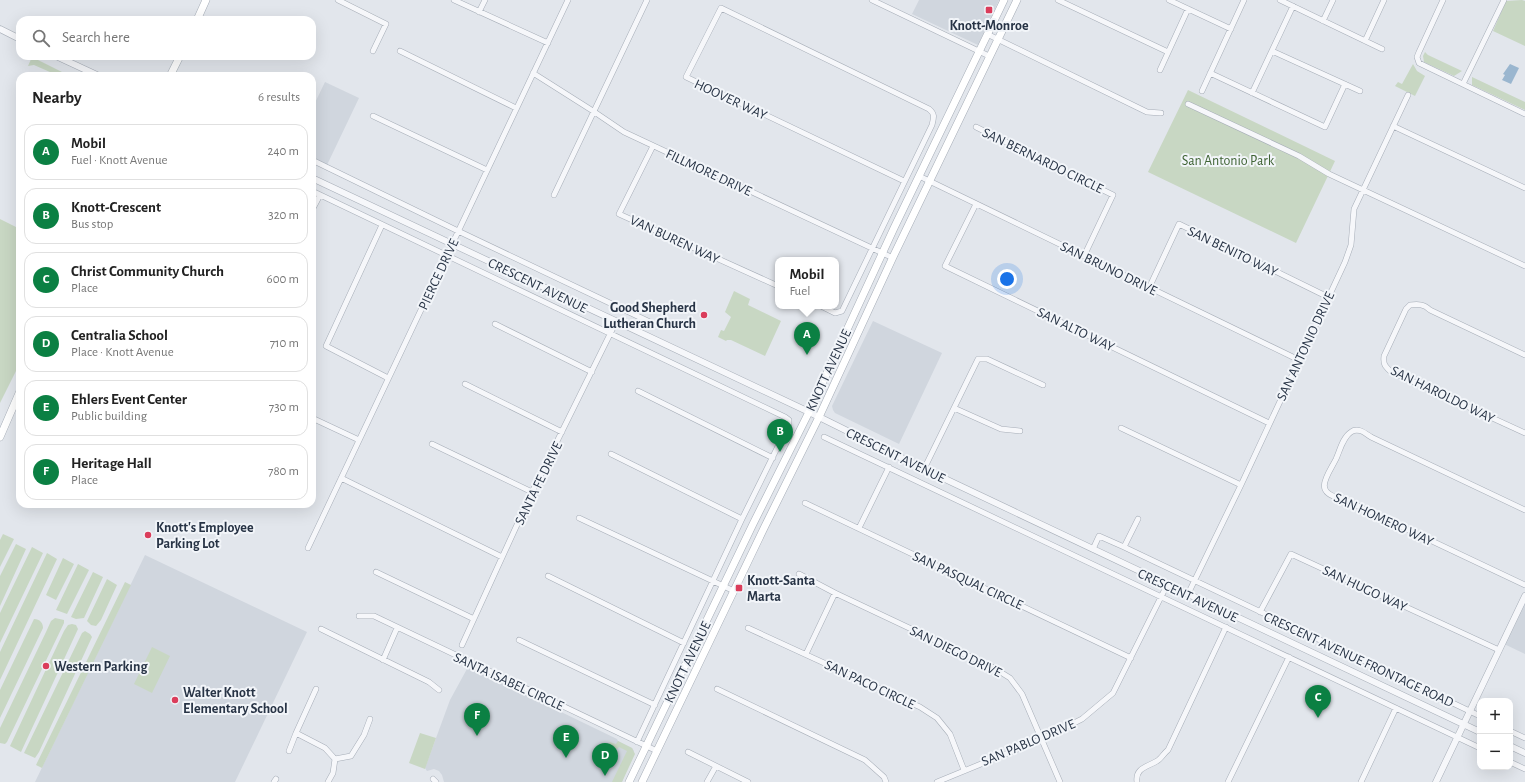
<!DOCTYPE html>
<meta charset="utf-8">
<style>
:root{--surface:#fff;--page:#f2f2f2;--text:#222;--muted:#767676;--line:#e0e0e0;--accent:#0b8043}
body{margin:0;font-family:"Alegreya Sans",sans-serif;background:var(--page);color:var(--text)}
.controls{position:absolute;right:12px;bottom:12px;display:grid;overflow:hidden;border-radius:8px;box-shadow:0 4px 16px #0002}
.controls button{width:36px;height:36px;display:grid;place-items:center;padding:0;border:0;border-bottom:1px solid var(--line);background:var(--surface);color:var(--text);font:20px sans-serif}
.you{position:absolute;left:1007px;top:279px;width:14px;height:14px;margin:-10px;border:3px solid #fff;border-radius:50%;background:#1a73e8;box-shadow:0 0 0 6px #1a73e833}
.badge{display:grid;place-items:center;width:26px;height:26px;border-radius:50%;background:var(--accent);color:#fff;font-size:13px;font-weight:700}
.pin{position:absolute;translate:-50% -33px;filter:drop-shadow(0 1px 2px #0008)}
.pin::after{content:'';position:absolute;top:21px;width:14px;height:12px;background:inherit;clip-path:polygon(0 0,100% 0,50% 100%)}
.popup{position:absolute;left:775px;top:257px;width:64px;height:52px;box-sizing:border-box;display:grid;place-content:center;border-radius:8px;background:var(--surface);filter:drop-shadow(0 1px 3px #0005);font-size:13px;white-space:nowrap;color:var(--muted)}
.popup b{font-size:15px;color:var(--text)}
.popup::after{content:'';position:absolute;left:50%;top:100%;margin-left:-8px;border:8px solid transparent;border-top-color:var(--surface)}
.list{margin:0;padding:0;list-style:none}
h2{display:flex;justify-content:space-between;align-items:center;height:52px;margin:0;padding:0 16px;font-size:17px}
h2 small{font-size:13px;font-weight:400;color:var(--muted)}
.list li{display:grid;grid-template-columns:26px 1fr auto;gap:12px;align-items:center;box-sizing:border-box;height:56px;margin:0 8px 8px;padding:0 8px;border:1px solid var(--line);border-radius:12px}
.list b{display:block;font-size:15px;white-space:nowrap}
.list p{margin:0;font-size:13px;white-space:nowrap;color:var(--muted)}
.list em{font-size:13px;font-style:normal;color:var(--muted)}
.icon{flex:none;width:22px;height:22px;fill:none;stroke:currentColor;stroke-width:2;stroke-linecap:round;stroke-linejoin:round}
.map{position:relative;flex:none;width:1525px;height:782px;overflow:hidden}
.search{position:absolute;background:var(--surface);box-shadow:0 4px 16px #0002;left:16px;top:16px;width:300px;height:44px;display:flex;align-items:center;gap:10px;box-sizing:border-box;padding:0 14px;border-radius:12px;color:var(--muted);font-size:15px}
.panel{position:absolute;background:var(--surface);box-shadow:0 4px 16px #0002;left:16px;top:72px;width:300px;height:436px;border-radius:12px}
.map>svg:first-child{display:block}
</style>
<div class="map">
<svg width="1525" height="782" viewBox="0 0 1525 782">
<rect width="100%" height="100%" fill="#e2e6ec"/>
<path fill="#d0d6de" d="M919 0H999L978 45 912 14Z
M325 82 359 98 327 165 312 158V109Z
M873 321 942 353 899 444 835 413 833 410 832 406Z
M145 555 307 632 235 782H35Z
M1525 596V654L1502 643Z
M468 667 617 739 618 741 632 748 634 751 622 782H444L442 775 439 771 434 769 427 771 425 768 450 700Z"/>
<path fill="#c8d7c3" d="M1522 0 1525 1V46L1493 31 1506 1Z
M1425 52 1428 55 1462 71 1454 76 1426 63 1424 62 1423 56Z
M32 57 70 76H59L34 65 28 66Z
M1413 64 1417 71 1425 76 1415 96 1395 86 1398 82 1402 84Z
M1472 77 1525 102V110L1472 85Z
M1188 90 1335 161 1296 243 1148 172Z
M0 219 20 229V363L0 403Z
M734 291 750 299 748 305 781 321 765 356 731 340H727L726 341 718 337 721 330 724 331 731 317 725 312Z
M3 534 14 539 0 567V540Z
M16 544 26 549 0 606V576Z
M32 547 43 553 0 643V613Z
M47 553 57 559 0 680V652Z
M63 558 74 564 56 600 46 595Z
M78 564 89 570 67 614 56 610Z
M93 572 103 577 84 618 76 619 71 617Z
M107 579 117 585 101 620 96 626 91 625 87 621Z
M125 582 131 585 42 768 36 765Z
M55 618 64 620V623L7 742 5 744 0 743V728L46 632 51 621Z
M34 619C40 619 43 623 43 628L0 718V690Z
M72 624 76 625 78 629 21 752 10 746 64 631 68 625Z
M85 631 90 634 92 637 39 752 35 758 24 753 82 633Z
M152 647 170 656 152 693 134 684Z
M420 733 436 738 425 769 409 763Z
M618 741 632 748 635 754 622 782H612L627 751 619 747 617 749 608 745 610 742 616 744Z"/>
<path fill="#9ab6cf" d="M1510 64 1519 68 1511 84 1502 80 1505 75 1503 74Z"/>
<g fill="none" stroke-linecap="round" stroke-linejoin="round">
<defs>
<path id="minor" d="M338 0 386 24 373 51
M454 0 548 43
M872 0 989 56
M1058 0 1168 52
M1169 0 1231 29
M1280 0 1382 49
M1443 0 1419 52 1417 57 1419 63 1525 114
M479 12 485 0
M1323 21 1333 0
M987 34 1147 112 1161 113
M1365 41 1384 0
M400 51 516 108
M1272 51 1360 91
M1160 70 1188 9
M533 73 593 111 624 132 893 258
M1210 73 1325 127 1345 84
M1463 84 1504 0
M1202 91 1244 0
M1252 93 1293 6
M1188 104 1299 156 1329 174 1525 266
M373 116 487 170
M1393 126 1525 188
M976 127 1113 195 1084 256
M653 146 619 214 778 286
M312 160 458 231 652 323
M919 176 1299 360
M312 191 785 417 789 420V424L742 519 637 742
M554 195 647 0
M976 204 945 266 1269 423
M312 210 320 195
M382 225 326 346 388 378
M1149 288 1179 224 1328 297
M821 306 835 313 842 311 932 125C934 117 935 114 929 109L721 8 686 77 904 181
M495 324 592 372
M1525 355 1430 310C1424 304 1418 304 1410 305L1406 309 1384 356C1383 364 1385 366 1390 371L1525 433
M465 384 562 432
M638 391 773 458
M954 408 1001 429 1020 431
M312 418 359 440
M1121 428 1241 485
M824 437 1480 748
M432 444 532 492
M611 454 742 519
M924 469 978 359H987L1043 385
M341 478 502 557
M805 503 1131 658
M1525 510 1371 437C1365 433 1358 427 1351 432 1343 437 1340 450 1336 459 1328 475 1312 493 1341 498L1525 585
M579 518 734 591
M859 528 889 467
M1124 547 1138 519
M308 548 568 0
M1093 549 1099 536 1124 547 1480 716
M376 572 474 619
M799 574 835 593 994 668 1010 678 1022 694 1060 782
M548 576 684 643
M1188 594 1241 485 1345 262 1351 245 1354 209 1408 95
M1260 612 1291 554 1499 650
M359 616H374L657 751
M748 628 920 707 937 718 950 734 964 770
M321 629 429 682 439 690
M519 640 655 705
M462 645 532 492 616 322
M806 654 835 593
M383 660 397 628
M717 689 865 760 884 777 886 782
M1510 731 1525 738
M296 733 325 748 335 759
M289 751 296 733 316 689
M688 752 748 782
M1510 762 1525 769
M433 779 436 782
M274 782 276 779
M328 782 333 773 335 759 351 756 364 735 370 719
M707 782 716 766
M937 782 1042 739 1082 719 1113 693 1167 585
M1137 782C1135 768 1147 767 1157 761 1161 759 1164 753 1168 750L1226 627
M1228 782 1289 657
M1361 782 1396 708"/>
<path id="tertiary" d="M0 29 20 39
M56 56 99 76
M312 178 809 412 924 469 1480 732
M1510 746 1525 753
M1436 782 1525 596"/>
<path id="secondary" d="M197 20 206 0
M170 76 180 56
M0 437 20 391
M629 782 753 524 809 412 894 228 1004 0
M642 782 765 526 819 417 893 257 1017 0"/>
</defs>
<use href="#minor" stroke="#a6adb7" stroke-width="6"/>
<use href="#tertiary" stroke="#a6adb7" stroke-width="7"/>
<use href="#secondary" stroke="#a6adb7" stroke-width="8"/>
<use href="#minor" stroke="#f6f7fa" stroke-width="5"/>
<use href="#tertiary" stroke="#f6f7fa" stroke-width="6"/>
<use href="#secondary" stroke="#fff" stroke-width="7"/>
</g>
<g fill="#db3d5b" stroke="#f2f5f9" stroke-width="1.5">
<rect x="985" y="6" width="8" height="8" rx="2"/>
<circle cx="704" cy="315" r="4"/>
<circle cx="148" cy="535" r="4"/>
<rect x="735" y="584" width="8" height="8" rx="2"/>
<circle cx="46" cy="666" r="4"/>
<circle cx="175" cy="700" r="4"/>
</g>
<g text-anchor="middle" stroke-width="4" stroke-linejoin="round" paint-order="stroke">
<g font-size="14" font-weight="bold" fill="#283446" stroke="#f2f5f9" text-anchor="start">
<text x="989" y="30" text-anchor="middle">Knott-Monroe</text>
<text x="696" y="312" text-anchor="end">Good Shepherd<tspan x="696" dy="16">Lutheran Church</tspan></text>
<text x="156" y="532">Knott's Employee<tspan x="156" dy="16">Parking Lot</tspan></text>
<text x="747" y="585">Knott-Santa<tspan x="747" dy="16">Marta</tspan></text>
<text x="54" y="671">Western Parking</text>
<text x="183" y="697">Walter Knott<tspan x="183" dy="16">Elementary School</tspan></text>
</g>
<g font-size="14" fill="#283446" stroke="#f2f5f9">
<text transform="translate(731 99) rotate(25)" y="5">HOOVER WAY</text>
<text transform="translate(1043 160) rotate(26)" y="5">SAN BERNARDO CIRCLE</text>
<text transform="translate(709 172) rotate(25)" y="5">FILLMORE DRIVE</text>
<text transform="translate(675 239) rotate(25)" y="5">VAN BUREN WAY</text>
<text transform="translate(1233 251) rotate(26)" y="5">SAN BENITO WAY</text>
<text transform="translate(1109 268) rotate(26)" y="5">SAN BRUNO DRIVE</text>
<text transform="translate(438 274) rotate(-65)" y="5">PIERCE DRIVE</text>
<text transform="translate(538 285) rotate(26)" y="5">CRESCENT AVENUE</text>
<text transform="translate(1076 329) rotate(26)" y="5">SAN ALTO WAY</text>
<text transform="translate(1305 346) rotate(-65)" y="5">SAN ANTONIO DRIVE</text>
<text transform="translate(828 370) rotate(-65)" y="5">KNOTT AVENUE</text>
<text transform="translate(1443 394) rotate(26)" y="5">SAN HAROLDO WAY</text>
<text transform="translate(896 455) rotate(26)" y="5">CRESCENT AVENUE</text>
<text transform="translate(538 483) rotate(-64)" y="5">SANTA FE DRIVE</text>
<text transform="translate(1384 519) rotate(25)" y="5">SAN HOMERO WAY</text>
<text transform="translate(968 580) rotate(25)" y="5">SAN PASQUAL CIRCLE</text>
<text transform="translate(1365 588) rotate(25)" y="5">SAN HUGO WAY</text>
<text transform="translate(1188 595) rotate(25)" y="5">CRESCENT AVENUE</text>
<text transform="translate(956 651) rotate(26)" y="5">SAN DIEGO DRIVE</text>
<text transform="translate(1359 659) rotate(25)" y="5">CRESCENT AVENUE FRONTAGE ROAD</text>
<text transform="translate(687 662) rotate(-64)" y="5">KNOTT AVENUE</text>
<text transform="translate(509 681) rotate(25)" y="5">SANTA ISABEL CIRCLE</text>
<text transform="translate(870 684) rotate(25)" y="5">SAN PACO CIRCLE</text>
<text transform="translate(1028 742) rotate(-23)" y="5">SAN PABLO DRIVE</text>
</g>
<g font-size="14" fill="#3f6334" stroke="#f2f5f9">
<text x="1228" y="165">San Antonio Park</text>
</g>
</g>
</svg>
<div class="controls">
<button>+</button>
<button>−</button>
</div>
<div class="you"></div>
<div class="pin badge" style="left:807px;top:355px">A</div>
<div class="popup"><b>Mobil</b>Fuel</div>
<div class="pin badge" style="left:780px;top:452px">B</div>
<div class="pin badge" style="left:1318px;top:718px">C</div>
<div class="pin badge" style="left:605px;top:776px">D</div>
<div class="pin badge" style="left:566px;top:758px">E</div>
<div class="pin badge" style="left:477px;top:736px">F</div>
<div class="search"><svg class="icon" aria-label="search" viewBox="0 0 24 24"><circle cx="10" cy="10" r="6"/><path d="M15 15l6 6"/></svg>Search here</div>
<section class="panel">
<h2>Nearby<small>6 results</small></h2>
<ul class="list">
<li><span class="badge">A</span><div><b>Mobil</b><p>Fuel · Knott Avenue</p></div><em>240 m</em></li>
<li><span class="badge">B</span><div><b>Knott-Crescent</b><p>Bus stop</p></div><em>320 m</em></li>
<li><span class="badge">C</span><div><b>Christ Community Church</b><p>Place</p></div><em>600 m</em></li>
<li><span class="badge">D</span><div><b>Centralia School</b><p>Place · Knott Avenue</p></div><em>710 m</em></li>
<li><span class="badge">E</span><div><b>Ehlers Event Center</b><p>Public building</p></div><em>730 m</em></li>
<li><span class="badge">F</span><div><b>Heritage Hall</b><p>Place</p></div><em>780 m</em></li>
</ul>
</section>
</div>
